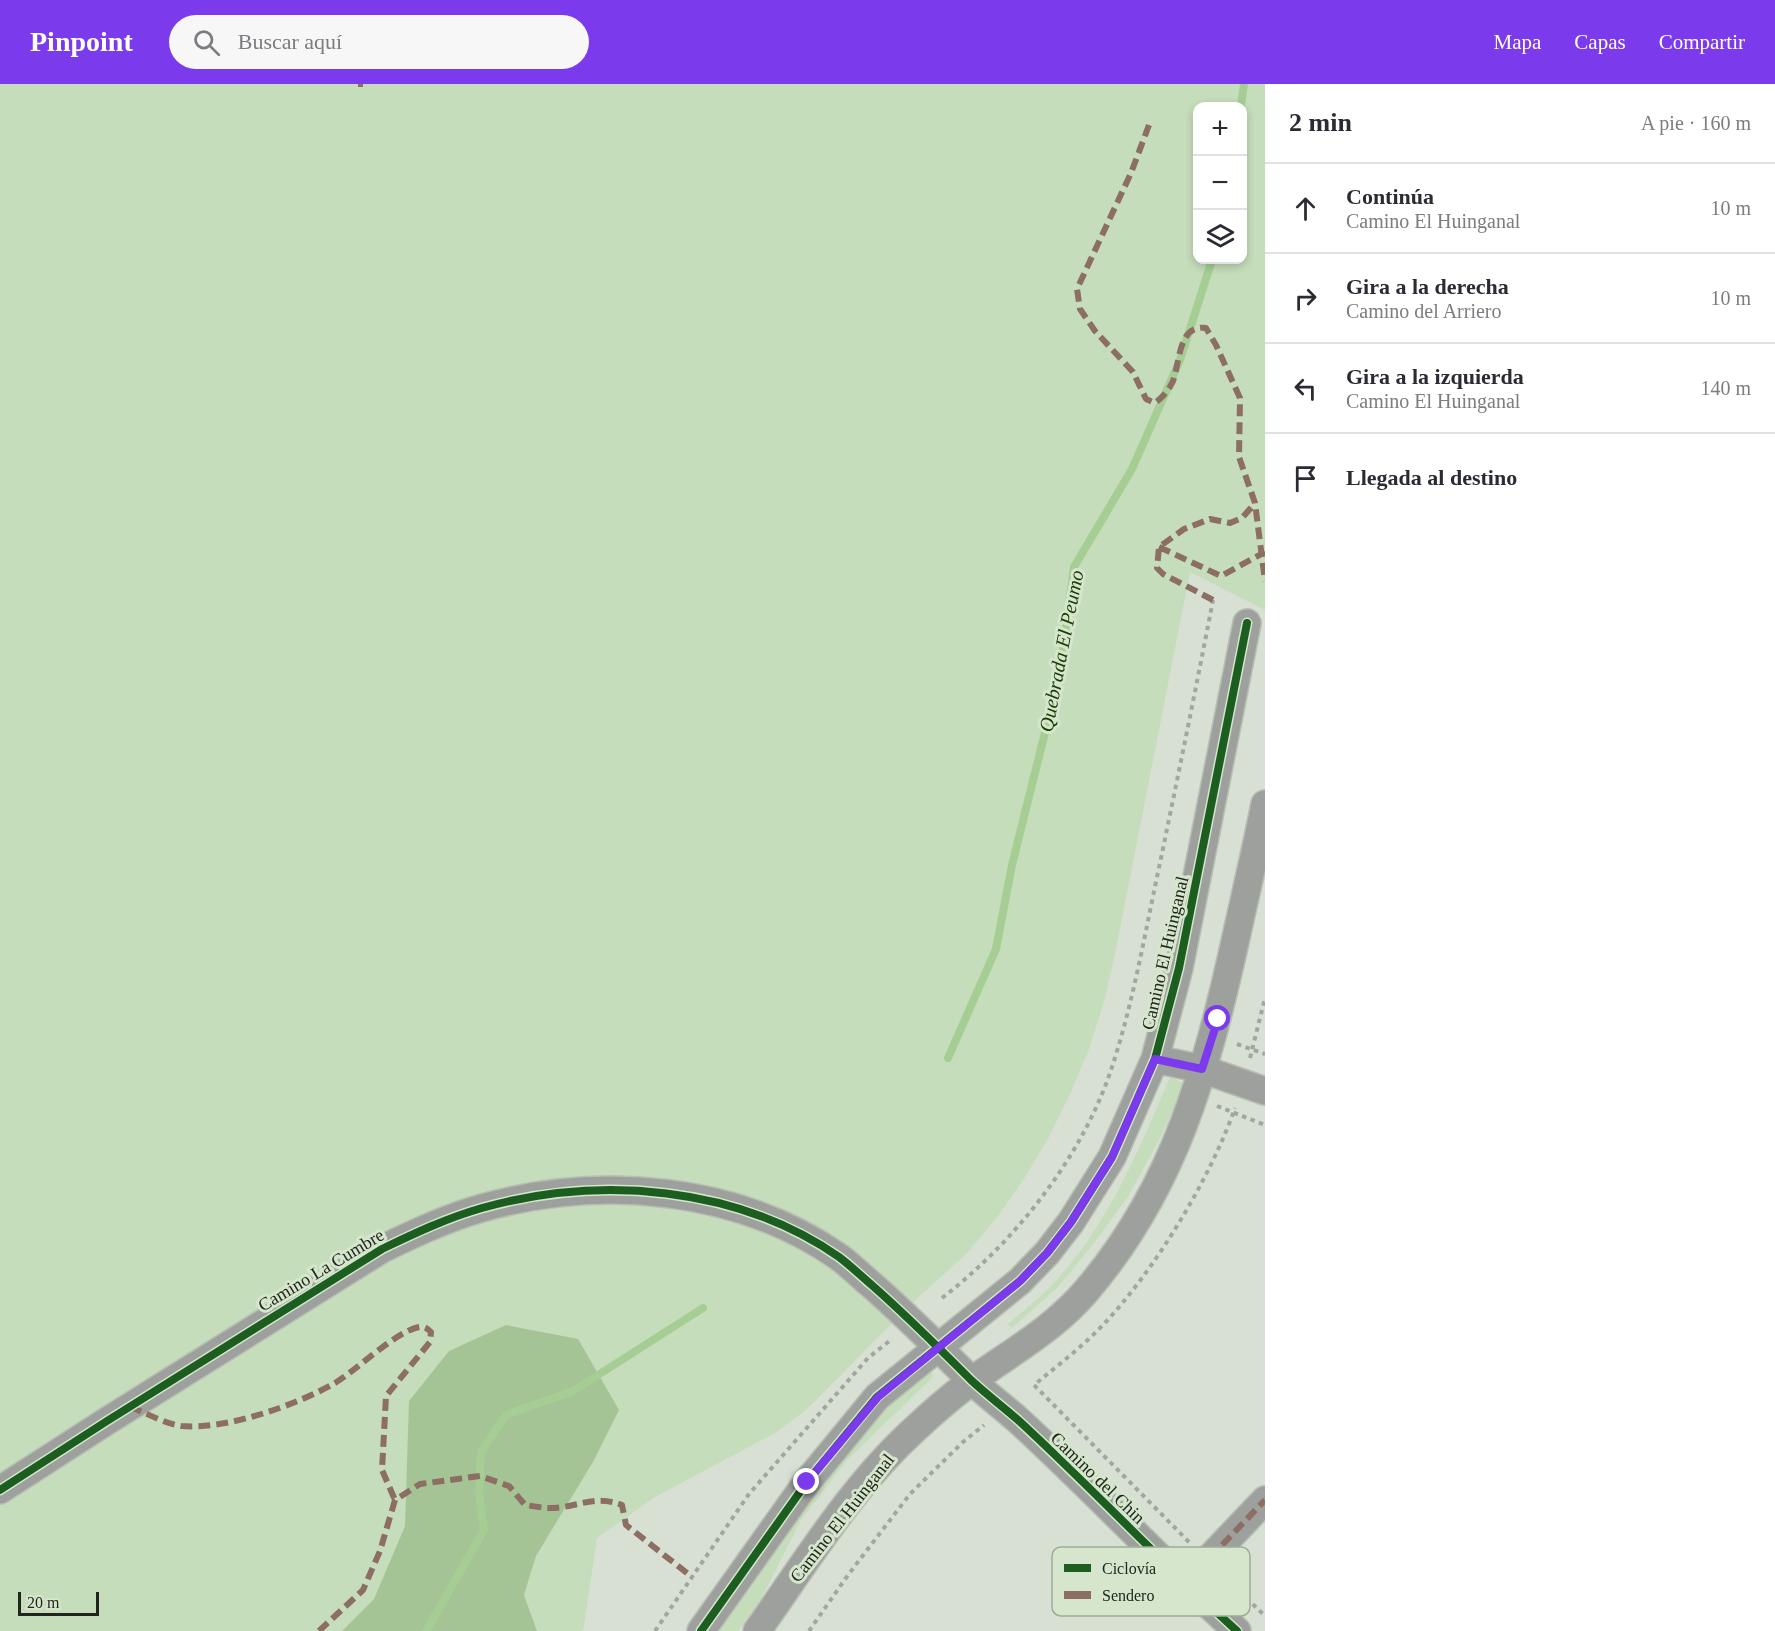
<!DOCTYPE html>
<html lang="es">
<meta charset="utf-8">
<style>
:root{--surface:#fff;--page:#f7f7f7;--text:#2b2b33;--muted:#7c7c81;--line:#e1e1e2;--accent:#7c3aed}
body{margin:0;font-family:Georgia,serif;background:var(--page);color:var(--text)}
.controls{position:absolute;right:18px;top:18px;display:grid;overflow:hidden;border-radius:12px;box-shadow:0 3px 9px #0003}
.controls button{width:54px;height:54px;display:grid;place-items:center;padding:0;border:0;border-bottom:2px solid var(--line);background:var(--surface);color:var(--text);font:30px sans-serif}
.scale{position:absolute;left:18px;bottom:15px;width:81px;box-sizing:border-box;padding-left:6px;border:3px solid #20261d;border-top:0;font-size:16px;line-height:21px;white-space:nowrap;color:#20261d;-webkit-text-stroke:4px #d5e6cd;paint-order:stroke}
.stop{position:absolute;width:18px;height:18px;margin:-14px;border:4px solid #7c3aed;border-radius:50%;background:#fff}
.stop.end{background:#7c3aed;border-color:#fff;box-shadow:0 2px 6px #0008}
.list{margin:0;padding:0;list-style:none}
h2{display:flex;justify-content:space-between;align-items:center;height:78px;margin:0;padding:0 24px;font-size:26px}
h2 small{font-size:20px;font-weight:400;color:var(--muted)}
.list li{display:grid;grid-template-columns:39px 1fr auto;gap:18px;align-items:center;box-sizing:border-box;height:90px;padding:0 24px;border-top:2px solid var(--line)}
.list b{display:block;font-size:22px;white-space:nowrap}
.list p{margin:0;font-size:20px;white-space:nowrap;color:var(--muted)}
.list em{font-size:20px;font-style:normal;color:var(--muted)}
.icon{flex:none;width:33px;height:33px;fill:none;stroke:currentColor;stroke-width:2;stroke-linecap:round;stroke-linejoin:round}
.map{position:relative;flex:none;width:1265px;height:1547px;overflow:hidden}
header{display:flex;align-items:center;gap:36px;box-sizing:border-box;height:84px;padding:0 30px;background:var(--accent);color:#fff}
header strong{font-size:28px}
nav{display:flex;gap:33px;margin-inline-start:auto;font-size:21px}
.search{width:420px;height:54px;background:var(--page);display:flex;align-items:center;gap:15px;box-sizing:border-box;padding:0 21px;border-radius:33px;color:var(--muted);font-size:22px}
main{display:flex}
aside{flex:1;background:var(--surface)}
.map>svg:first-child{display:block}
</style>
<header>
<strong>Pinpoint</strong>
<div class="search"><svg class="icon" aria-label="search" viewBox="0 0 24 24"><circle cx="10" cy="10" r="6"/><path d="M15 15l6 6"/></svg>Buscar aquí</div>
<nav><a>Mapa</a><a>Capas</a><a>Compartir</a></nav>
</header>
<main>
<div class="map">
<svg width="1265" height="1547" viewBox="0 0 1265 1547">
<rect width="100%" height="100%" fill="#d7e0d3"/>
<path fill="#c5ddbb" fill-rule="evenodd" d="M0 0H1265V526L1190 488 1115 870 1104 918 1089 965 1070 1010 1049 1053 1025 1093 998 1132 967 1169 909 1222 806 1326 775 1349 655 1413 597 1454 583 1547H537L524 1511 536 1472 593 1378 407 1386 405 1442 374 1515 342 1547H0ZM1198 22H1242V176H1198Z
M1170 993 1185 1000 1158 1058 1127 1114 1094 1159 1058 1203 1012 1244 1008 1240C1022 1228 1037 1216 1050 1203 1107 1144 1138 1068 1170 993Z
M931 1285 933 1293 847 1376 801 1436 762 1513 738 1547H718L830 1387 872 1336Z"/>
<path fill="#a4c495" d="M506 1241 578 1255 619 1326 593 1378 536 1472 524 1511 537 1547H342L374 1515 405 1442 409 1317 449 1267Z"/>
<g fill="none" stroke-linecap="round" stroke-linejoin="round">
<path stroke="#a6ce94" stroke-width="8" d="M1241 22 1244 0
M948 974 996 865 1012 781 1060 588 1074 483 1132 385 1180 276 1212 176
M426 1547 484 1446 479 1411 481 1368 506 1331 573 1307 703 1224"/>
<defs>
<path id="minor" d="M1155 975 1202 985 1265 1007
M0 1406 107 1337 382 1165C415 1149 447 1134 482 1124 600 1091 737 1102 839 1173 851 1182 862 1193 874 1203 908 1233 939 1264 971 1296 986 1310 1002 1322 1018 1336 1093 1405 1162 1479 1237 1547
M1185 1500 1265 1416
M701 1547 807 1398 877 1313 1020 1197 1047 1169 1071 1138 1112 1073 1155 975 1179 884 1247 539
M757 1547C806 1478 852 1402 915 1345 933 1328 953 1311 973 1296 1013 1267 1054 1245 1087 1206 1175 1103 1206 987 1235 858 1245 812 1256 766 1265 720"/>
</defs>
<use href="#minor" stroke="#b7beb3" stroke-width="30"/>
<path stroke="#a1a6a0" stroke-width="4" stroke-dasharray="4.5 4.5" stroke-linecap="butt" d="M1237 960 1265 970
M1250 974 1265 914
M1217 1022 1265 1041
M942 1214C1015 1158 1083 1072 1112 983 1134 916 1145 848 1160 779 1178 692 1196 604 1213 516
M1189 1458 1034 1301C1057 1282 1082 1263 1103 1241 1155 1186 1210 1095 1235 1024
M1227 1495 1265 1532
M655 1547 749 1410 868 1274 892 1255
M809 1547 848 1491 910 1410 963 1358 984 1341"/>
<use href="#minor" stroke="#9da09c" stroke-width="27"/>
<path stroke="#8d6e63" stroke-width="6" stroke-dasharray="12 6" stroke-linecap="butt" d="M358 0H363
M1149 41 1131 89 1077 205 1080 225 1095 247 1133 288 1146 315 1155 319C1163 313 1169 306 1173 297 1180 279 1178 240 1206 244L1216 261 1240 314 1239 373 1255 419 1265 497
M1159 463 1221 492 1265 468
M1213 516 1163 490 1157 484 1159 463 1184 445 1210 435 1230 439 1242 434 1255 419
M130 1323C144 1328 166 1340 181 1342 227 1346 296 1321 335 1299 358 1285 395 1248 419 1243 424 1242 427 1244 431 1248L430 1258 386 1312 382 1386 395 1416
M1185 1500 1265 1416
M319 1547 363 1506 380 1467 395 1416 420 1400 480 1392 509 1402 525 1421C533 1422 542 1424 550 1424 577 1424 593 1410 622 1421L626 1441 692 1493"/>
<defs>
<path id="cycleway" d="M0 1406 107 1337 382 1165C415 1149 447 1134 482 1124 600 1091 737 1102 839 1173 851 1182 862 1193 874 1203 908 1233 939 1264 971 1296 986 1310 1002 1322 1018 1336 1093 1405 1162 1479 1237 1547
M701 1547 807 1398 877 1313 1020 1197 1047 1169 1071 1138 1112 1073 1155 975 1179 884 1247 539"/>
</defs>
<use href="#cycleway" stroke="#d5e6cd" stroke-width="11"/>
<use href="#cycleway" stroke="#1b5e20" stroke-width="8"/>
</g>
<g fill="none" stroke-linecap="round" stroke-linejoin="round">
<path stroke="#7c3aed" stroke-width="8" d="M807 1398 878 1313 1020 1197 1047 1169 1071 1138 1112 1073 1155 975 1202 985 1218 935"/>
</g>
<g text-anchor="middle" stroke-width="6" stroke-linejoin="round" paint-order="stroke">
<g font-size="18" fill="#20261d" stroke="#d5e6cd">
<text transform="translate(1165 869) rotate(-77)" y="6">Camino El Huinganal</text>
<text transform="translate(321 1186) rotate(-31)" y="6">Camino La Cumbre</text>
<text transform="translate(1098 1394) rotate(44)" y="6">Camino del Chin</text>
<text transform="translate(842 1434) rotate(-52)" y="6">Camino El Huinganal</text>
</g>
<g font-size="20" font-style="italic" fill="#183a03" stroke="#d5e6cd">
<text transform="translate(1061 567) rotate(-79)" y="7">Quebrada El Peumo</text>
</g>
</g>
<rect x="1052" y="1463" width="198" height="69" rx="9" fill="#d5e6cd" stroke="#9fac98" stroke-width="1.5"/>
<rect x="1064" y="1480" width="27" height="8" fill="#1b5e20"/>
<rect x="1064" y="1507" width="27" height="8" fill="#8d6e63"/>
<g font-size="16" fill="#20261d">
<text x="1102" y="1490">Ciclovía</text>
<text x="1102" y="1517">Sendero</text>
</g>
</svg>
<div class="controls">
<button>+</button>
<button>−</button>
<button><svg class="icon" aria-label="layers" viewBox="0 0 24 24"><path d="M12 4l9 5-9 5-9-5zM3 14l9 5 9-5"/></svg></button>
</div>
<div class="scale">20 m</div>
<div class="stop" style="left:1218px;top:935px"></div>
<div class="stop end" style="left:807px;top:1398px"></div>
</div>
<aside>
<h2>2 min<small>A pie · 160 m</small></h2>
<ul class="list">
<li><svg class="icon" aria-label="ahead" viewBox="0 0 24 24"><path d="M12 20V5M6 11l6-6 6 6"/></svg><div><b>Continúa</b><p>Camino El Huinganal</p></div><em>10 m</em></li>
<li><svg class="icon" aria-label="right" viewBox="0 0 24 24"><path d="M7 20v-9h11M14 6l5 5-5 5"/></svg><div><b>Gira a la derecha</b><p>Camino del Arriero</p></div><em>10 m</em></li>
<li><svg class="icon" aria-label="left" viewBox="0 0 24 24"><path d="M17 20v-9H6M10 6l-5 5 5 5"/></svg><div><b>Gira a la izquierda</b><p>Camino El Huinganal</p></div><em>140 m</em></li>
<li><svg class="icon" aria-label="arrive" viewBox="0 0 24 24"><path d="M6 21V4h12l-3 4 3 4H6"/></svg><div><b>Llegada al destino</b></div></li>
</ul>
</aside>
</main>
